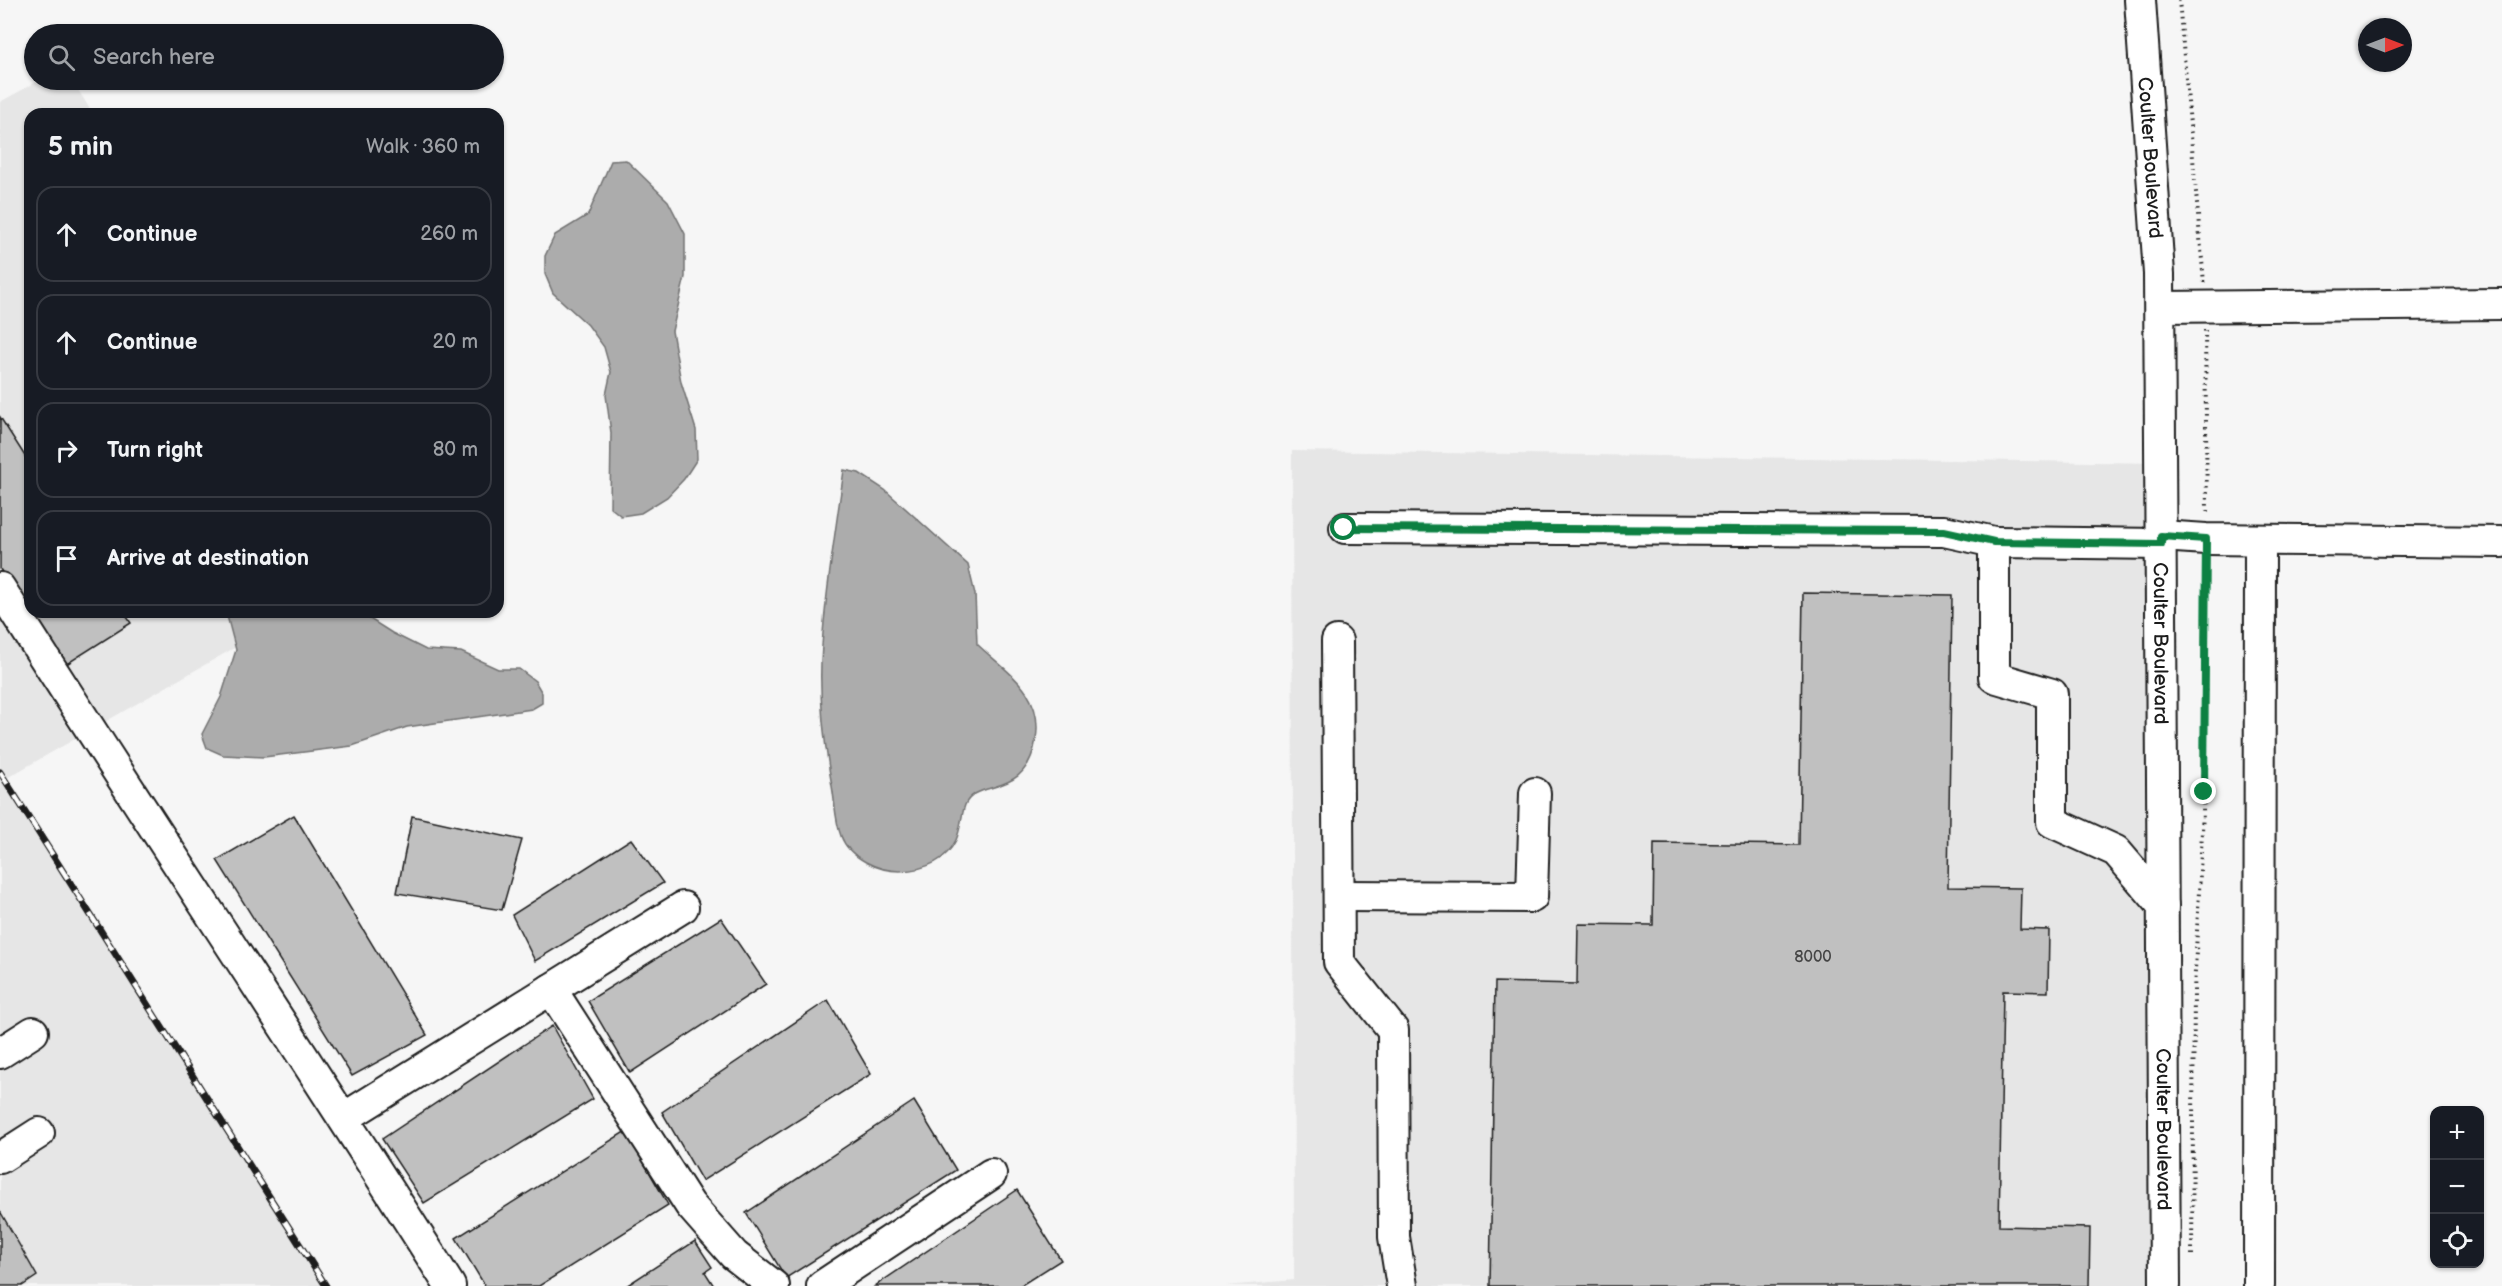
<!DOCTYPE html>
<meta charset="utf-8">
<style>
:root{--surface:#171b24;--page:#20242c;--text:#f1f3f6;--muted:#9ea1a6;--line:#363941}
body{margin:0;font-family:"Balsamiq Sans",sans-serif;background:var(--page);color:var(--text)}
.controls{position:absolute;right:18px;bottom:18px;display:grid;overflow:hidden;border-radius:12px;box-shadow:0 2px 4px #0004}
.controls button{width:54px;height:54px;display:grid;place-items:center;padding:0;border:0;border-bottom:2px solid var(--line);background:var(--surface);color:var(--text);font:30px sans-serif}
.compass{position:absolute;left:2358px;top:18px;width:54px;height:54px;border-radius:50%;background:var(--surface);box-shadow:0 2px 4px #0004;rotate:90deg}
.stop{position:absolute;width:18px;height:18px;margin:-14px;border:4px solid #0b8043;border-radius:50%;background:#fff}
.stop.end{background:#0b8043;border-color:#fff;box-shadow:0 2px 6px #0008}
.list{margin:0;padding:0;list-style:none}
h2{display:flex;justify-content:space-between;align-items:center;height:78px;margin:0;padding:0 24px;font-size:26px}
h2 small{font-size:20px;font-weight:400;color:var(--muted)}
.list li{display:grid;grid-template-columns:39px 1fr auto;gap:18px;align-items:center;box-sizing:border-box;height:96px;margin:0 12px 12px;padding:0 12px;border:2px solid var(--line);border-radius:18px}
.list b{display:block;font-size:22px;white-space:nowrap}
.list em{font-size:20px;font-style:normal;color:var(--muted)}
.icon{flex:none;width:33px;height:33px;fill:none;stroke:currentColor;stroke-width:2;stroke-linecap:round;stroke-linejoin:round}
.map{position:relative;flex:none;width:2502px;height:1286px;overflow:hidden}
.search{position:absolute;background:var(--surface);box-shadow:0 2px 4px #0004;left:24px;top:24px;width:480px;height:66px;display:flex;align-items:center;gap:15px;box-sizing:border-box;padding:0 21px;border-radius:33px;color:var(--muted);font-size:22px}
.panel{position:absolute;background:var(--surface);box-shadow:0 2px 4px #0004;left:24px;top:108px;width:480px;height:510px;border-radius:18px}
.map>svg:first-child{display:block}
</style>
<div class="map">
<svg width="2502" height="1286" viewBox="0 0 2502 1286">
<rect width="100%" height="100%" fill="#f6f6f6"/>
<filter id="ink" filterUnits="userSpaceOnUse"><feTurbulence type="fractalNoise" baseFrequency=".0167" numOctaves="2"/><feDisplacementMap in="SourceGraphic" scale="12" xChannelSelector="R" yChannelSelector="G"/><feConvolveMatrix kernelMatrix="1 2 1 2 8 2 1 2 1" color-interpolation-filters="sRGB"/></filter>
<g filter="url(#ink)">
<path fill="#e6e6e6" d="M40 80H72L93 114H30V612H297L5 779 326 1286H0V102Z
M1292 451 2161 463 2164 1286H1226L1294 1280Z"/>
<path fill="#acacac" stroke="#727272" stroke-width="1.5" d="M626 160 668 201 685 234V277L672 331 681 382 696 430 697 459 684 479 667 497 641 513 621 516 610 507 611 433 606 395 611 372 604 347 588 325 553 293 545 274V256L555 235 588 215 611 161Z
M844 470 859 473 885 490 968 565 975 594 977 644C1005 671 1044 692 1036 739 1026 801 977 777 965 805 961 816 961 829 956 840 945 863 923 870 900 871 878 871 849 858 841 836 835 821 835 802 832 786 824 742 818 692 822 646 826 587 836 528 844 470Z
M226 612H359L392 633 426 650 461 652 498 669H519L535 681 542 693V703L532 709 407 727 352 746 264 757 223 755 207 748 202 734 221 697 236 650Z"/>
<path fill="#c0c0c0" stroke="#1c1c1c" stroke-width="1.5" d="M0 417 30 464V612H124L131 623 62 667 0 569Z
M1803 593 1952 595 1948 887 2021 888 2020 929 2049 930 2048 992 2003 991 1999 1226 2090 1228 2089 1286H1490L1495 982 1577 984 1578 924 1653 925 1654 843 1799 845Z
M294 815 427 1035 352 1076 217 860Z
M412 816 522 840 502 910 397 893Z
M631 839 663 883 535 961 512 915Z
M721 918 766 984 630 1073 588 1001Z
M828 1000 871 1074 702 1181 662 1112Z
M552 1026 593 1099 424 1203 382 1139Z
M914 1101 956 1170 786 1278 746 1213Z
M626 1131 668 1205 539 1286H485L456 1238Z
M1017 1190 1061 1260 1020 1286H875Z
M0 1211 37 1276 22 1286H0Z
M695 1241 712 1267 705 1272 714 1286H626Z"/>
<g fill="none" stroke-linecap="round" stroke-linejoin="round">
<defs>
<g id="minor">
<path id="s1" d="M2140 0 2159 274 2165 1286"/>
<path d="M2160 307 2502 304"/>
<path d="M1345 528 1944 531 1994 542"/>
<path d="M2161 536 2206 539 2502 542"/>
<path d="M2161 544 1994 542V677L2052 694V822L2116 851 2163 906"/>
<path d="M0 588C148 822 303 1052 450 1286"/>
<path d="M1337 641 1339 962 1393 1030 1394 1237 1402 1286"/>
<path d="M1339 896 1532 897 1535 793"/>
<path d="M551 989 690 1205 734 1255 774 1286"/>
<path d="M0 1053 33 1032"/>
<path d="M344 1118 683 907"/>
<path d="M0 1158 39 1133"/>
<path d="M822 1286 991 1174"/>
<path d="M2259 1286 2260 540"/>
</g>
</defs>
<use href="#minor" stroke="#1c1c1c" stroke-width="34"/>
<path stroke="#1c1c1c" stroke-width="4" stroke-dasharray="1.5 4.5" stroke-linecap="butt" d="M2179 0 2204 283
M2205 330 2207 514
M2192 1255 2194 991 2204 792 2206 564"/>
<use href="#minor" stroke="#fff" stroke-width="30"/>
<defs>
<path id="rail" d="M0 772 326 1286"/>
</defs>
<use href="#rail" stroke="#1c1c1c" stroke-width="7"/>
<use href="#rail" stroke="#fff" stroke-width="4.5" stroke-dasharray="14" stroke-linecap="butt"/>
</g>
</g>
<g fill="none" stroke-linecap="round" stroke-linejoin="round" filter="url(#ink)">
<path stroke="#0b8043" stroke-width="8" d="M1344 528 1944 531 1994 542 2161 544V536L2206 539 2204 792"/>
</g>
<g text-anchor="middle" stroke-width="6" stroke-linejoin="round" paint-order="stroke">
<g font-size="16" fill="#454545">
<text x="1813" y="962">8000</text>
</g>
<g font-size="20" fill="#1c1c1c" stroke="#fff">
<text dy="7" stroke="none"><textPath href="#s1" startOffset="158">Coulter Boulevard</textPath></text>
<text dy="7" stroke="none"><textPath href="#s1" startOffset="644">Coulter Boulevard</textPath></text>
<text dy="7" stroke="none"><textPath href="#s1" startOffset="1130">Coulter Boulevard</textPath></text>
</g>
</g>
</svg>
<div class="controls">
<button>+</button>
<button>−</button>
<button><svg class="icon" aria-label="locate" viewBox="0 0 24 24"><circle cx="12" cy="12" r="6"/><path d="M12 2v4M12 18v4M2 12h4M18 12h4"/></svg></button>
</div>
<svg class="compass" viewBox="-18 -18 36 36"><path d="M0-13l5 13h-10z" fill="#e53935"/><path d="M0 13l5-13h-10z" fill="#9ea1a6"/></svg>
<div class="stop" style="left:1344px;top:528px"></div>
<div class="stop end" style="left:2204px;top:792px"></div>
<div class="search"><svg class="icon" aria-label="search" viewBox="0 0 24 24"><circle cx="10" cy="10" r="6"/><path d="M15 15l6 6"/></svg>Search here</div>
<section class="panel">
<h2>5 min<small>Walk · 360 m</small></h2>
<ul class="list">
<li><svg class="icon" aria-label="ahead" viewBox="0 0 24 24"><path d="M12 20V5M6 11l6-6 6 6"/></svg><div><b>Continue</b></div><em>260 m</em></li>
<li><svg class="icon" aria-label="ahead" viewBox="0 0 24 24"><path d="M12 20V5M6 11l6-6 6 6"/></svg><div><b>Continue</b></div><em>20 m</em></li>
<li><svg class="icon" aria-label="right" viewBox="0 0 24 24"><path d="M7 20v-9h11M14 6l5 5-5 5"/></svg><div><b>Turn right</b></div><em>80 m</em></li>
<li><svg class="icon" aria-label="arrive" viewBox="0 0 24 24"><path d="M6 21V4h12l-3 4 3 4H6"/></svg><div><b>Arrive at destination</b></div></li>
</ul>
</section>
</div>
